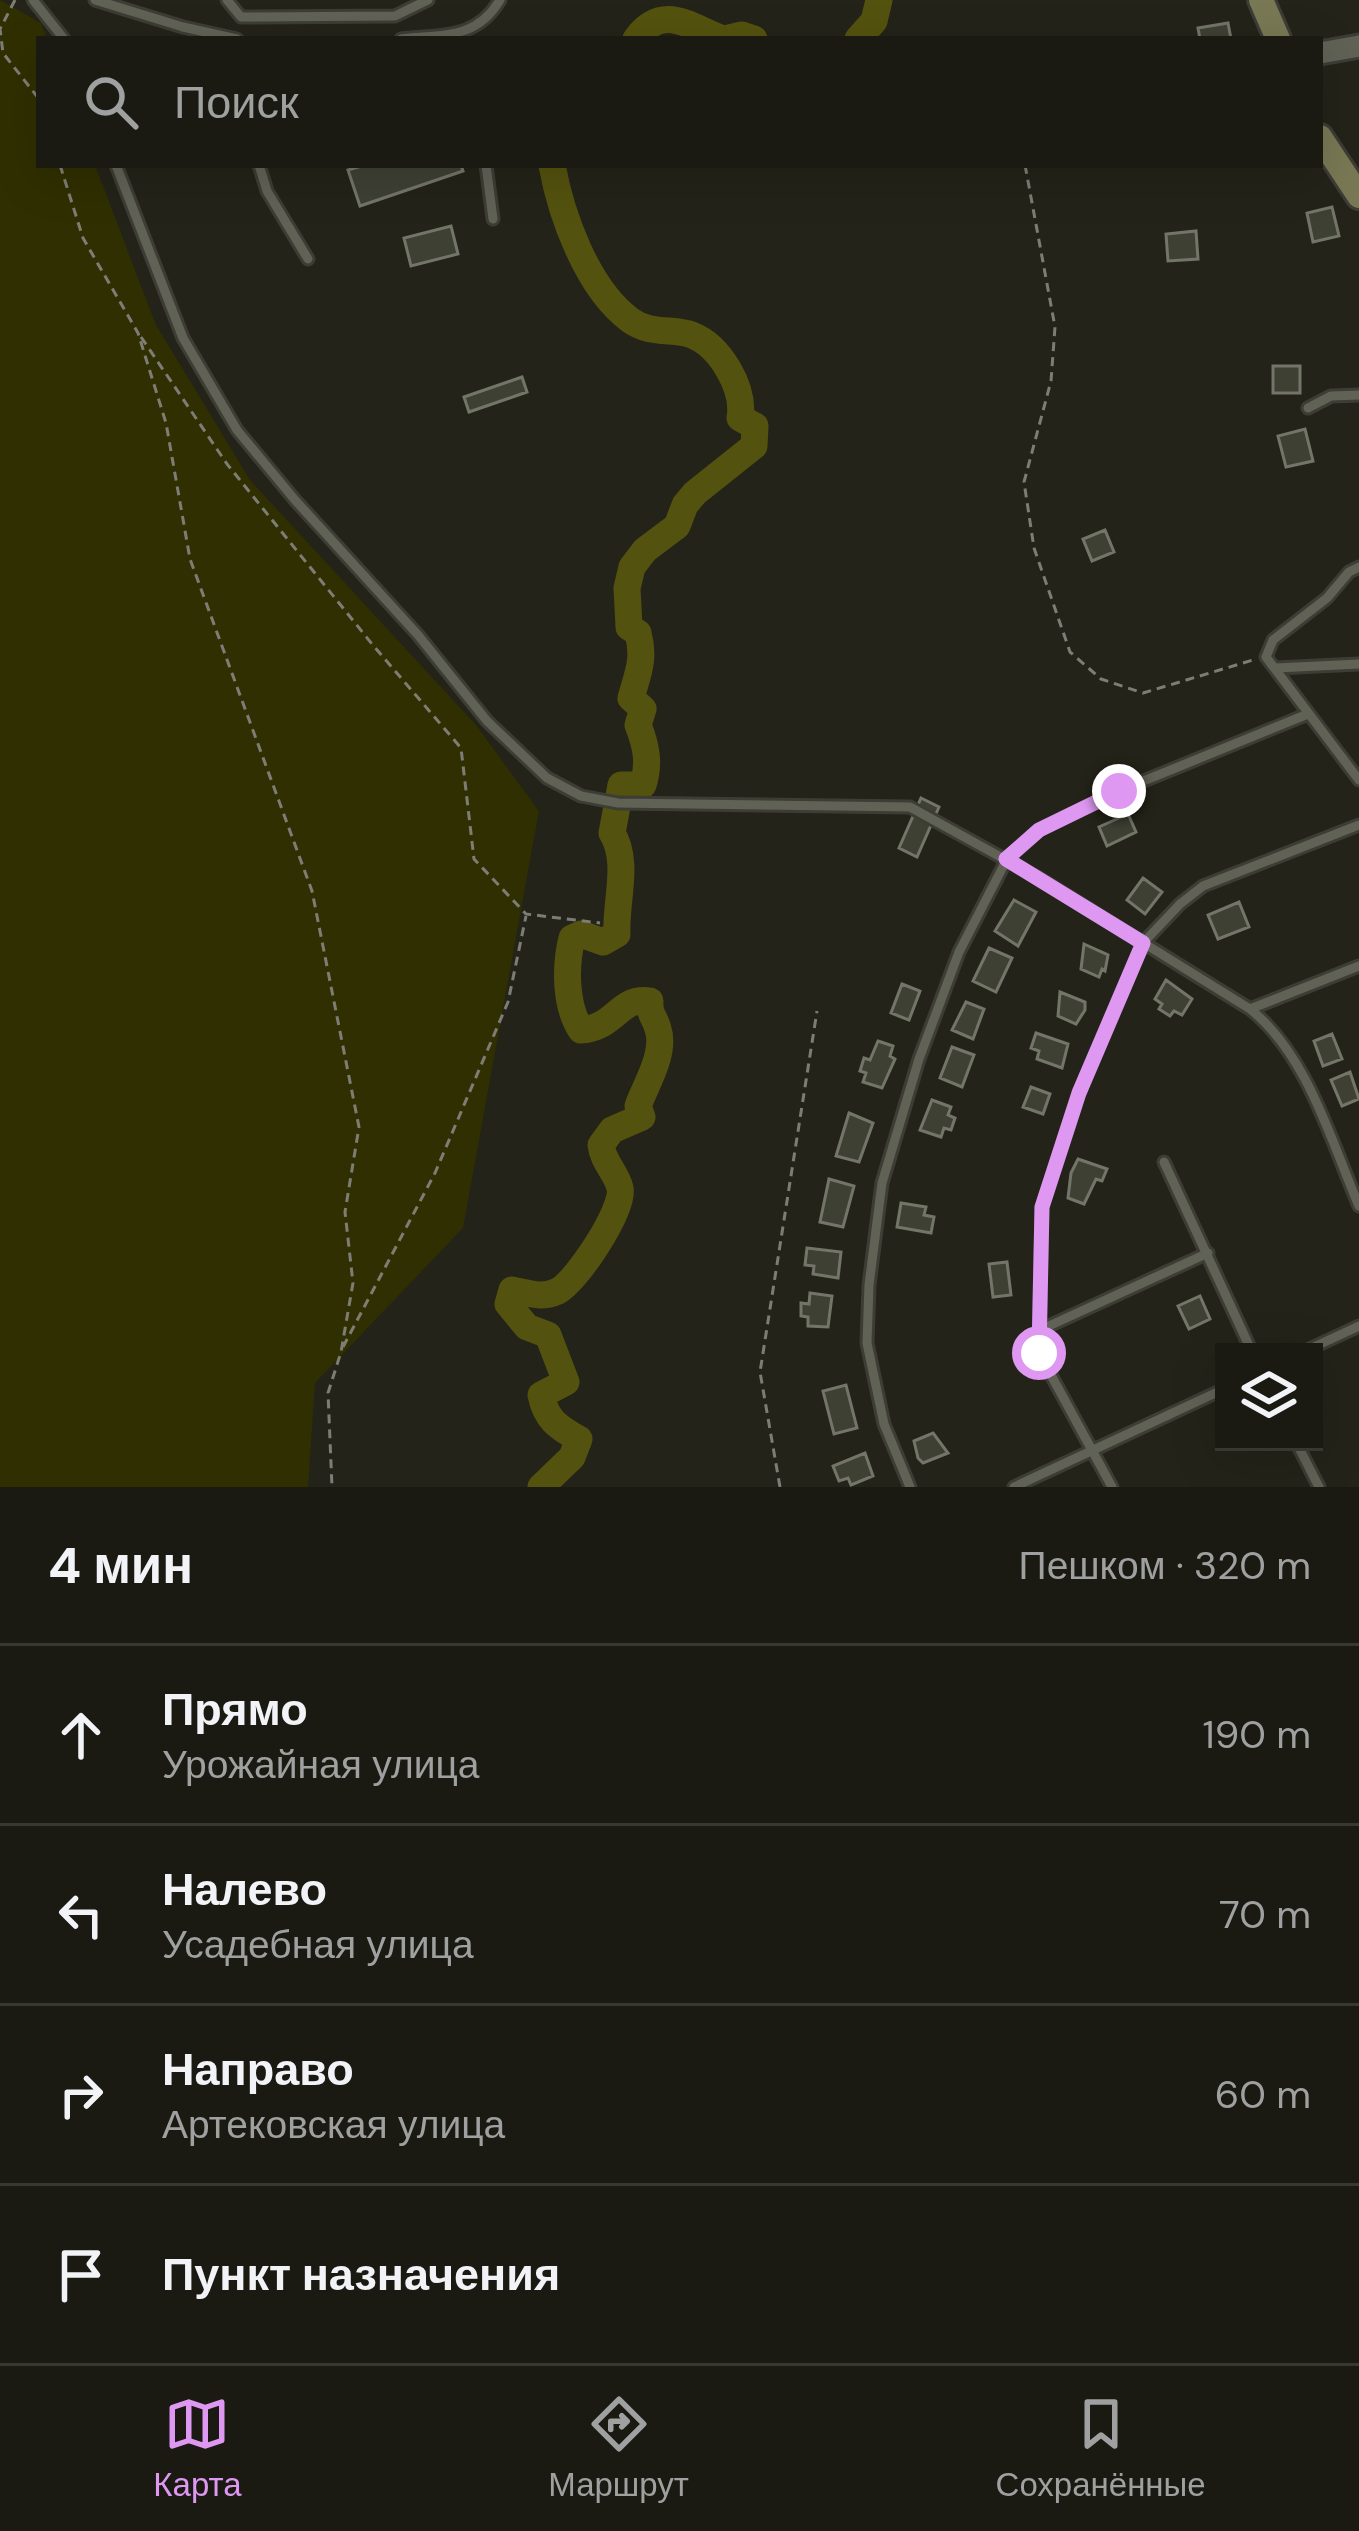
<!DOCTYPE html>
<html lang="ru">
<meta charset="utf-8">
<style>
:root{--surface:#1a1a13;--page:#272721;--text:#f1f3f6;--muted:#9fa1a0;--line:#383833;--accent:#de98f2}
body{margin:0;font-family:"DM Sans",sans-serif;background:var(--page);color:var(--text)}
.controls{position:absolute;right:36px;bottom:36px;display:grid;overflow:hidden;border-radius:0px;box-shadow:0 12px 48px #0002}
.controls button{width:108px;height:108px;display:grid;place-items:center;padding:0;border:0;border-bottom:3px solid var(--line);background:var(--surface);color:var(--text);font:60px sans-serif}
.stop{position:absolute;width:36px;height:36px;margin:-27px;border:9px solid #de98f2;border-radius:50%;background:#fff}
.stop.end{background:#de98f2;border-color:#fff;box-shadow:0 3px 12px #0008}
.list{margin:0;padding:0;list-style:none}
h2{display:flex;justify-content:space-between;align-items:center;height:156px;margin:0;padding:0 48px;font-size:51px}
h2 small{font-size:39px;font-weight:400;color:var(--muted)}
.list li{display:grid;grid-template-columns:78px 1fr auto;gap:36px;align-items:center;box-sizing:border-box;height:180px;padding:0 48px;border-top:3px solid var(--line)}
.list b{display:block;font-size:45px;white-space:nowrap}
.list p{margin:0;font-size:39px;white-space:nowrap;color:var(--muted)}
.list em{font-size:39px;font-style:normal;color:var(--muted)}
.icon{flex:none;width:66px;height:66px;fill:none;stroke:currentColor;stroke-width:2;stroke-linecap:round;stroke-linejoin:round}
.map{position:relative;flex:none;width:1359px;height:1487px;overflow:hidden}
.search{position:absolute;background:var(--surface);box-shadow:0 12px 48px #0002;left:36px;right:36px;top:36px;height:132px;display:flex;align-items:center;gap:30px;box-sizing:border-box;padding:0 42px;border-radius:0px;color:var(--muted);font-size:45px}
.sheet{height:876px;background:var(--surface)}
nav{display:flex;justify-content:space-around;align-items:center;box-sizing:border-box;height:168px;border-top:3px solid var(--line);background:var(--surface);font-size:33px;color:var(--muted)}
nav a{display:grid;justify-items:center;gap:6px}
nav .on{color:var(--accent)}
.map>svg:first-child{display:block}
</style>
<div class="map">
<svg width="1359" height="1487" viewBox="0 0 1359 1487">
<rect width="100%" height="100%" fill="#232319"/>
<path fill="#302f01" d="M0 0 41 23 47 39H39V165H95L156 325 250 480 476 725 539 811 463 1228 315 1383 308 1487H0Z"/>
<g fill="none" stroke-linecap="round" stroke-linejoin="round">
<path stroke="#53520e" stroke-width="27" d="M636 39C663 2 690 27 723 39
M725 39 742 35 754 39
M858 39 874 21 879 0
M541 1487 572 1457 579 1439C557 1427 546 1419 541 1395L566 1382 548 1335 527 1327 508 1304 512 1290C529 1293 541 1299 558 1291 577 1281 625 1208 620 1188 616 1172 603 1162 601 1145L612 1130 642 1117 638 1106C646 1084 666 1053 658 1029 655 1017 649 1015 650 1001 619 996 617 1027 581 1030 565 1006 565 966 572 938L581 934 603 942 617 934C615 902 630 862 612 833L621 785H643C650 763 646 745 638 725L643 709 631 698C638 673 645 659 638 633L629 627 627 588 632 567 645 550 677 526 685 505 695 493 754 446 755 426 740 418C745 388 720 346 692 335 674 328 650 335 630 320 587 288 561 215 552 165"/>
</g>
<path fill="#3f4034" stroke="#747569" stroke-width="3" d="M1228 23 1231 39H1200L1198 28Z
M365 165H461L463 171 360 206 348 170Z
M1332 207 1339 236 1313 242 1307 213Z
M451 226 458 254 411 266 404 238Z
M1196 231 1198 259 1168 261 1166 234Z
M1273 366H1300V393H1273Z
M522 377 527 392 469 412 464 397Z
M1305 429 1313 461 1286 467 1278 436Z
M1105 530 1114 552 1092 561 1083 539Z
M921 798 939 807 917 857 899 848Z
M1128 814 1136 832 1107 846 1099 827Z
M1143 878 1162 892 1145 914 1127 900Z
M1014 900 1036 912 1018 946 995 931Z
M1239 902 1249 927 1218 939 1208 915Z
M1084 944 1108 955 1105 971 1102 969 1099 977 1081 969Z
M989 948 1012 958 996 992 973 981Z
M1166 980 1192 999 1182 1015 1174 1011 1170 1016 1159 1009 1162 1004 1155 999Z
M902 984 920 991 909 1020 891 1013Z
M1060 992 1085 1002V1010L1076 1024 1058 1016Z
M966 1002 984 1009 973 1039 952 1030Z
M1036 1033 1068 1044 1062 1068 1037 1059 1039 1051 1031 1048Z
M1332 1034 1342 1059 1323 1066 1314 1041Z
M878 1041 893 1046 890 1056 895 1059 882 1088 863 1082 866 1073 860 1071 864 1058 870 1060Z
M952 1047 974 1055 962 1087 940 1078Z
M1350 1072 1359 1099 1342 1106 1331 1080Z
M1031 1087 1050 1094 1043 1114 1023 1107Z
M932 1100 951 1107 948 1115 955 1118 951 1130 944 1128 941 1137 920 1130Z
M849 1113 873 1123 859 1162 836 1156Z
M1078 1159 1107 1169 1102 1181 1096 1179 1084 1204 1068 1198 1071 1173Z
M829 1179 854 1186 843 1227 820 1222Z
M901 1203 926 1207 924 1215 934 1217 931 1233 897 1227Z
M807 1248 841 1252 838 1278 813 1274 814 1266 805 1265Z
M1007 1262 1011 1295 993 1297 989 1264Z
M810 1293 832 1296 828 1327 808 1326V1317L801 1316V1303L809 1304Z
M1200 1296 1210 1319 1189 1329 1178 1306Z
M846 1385 857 1428 834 1434 823 1391Z
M933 1433 948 1453 923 1463 918 1458 914 1441Z
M865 1453 873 1476 851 1485 848 1478 839 1481 833 1466Z"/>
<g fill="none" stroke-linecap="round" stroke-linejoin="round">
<defs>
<path id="service" d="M33 0 64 39
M95 0 183 27 237 39
M227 0 241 17 395 16 428 0
M401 39C443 34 476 40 500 0
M116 165 183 338 237 430 295 500 418 635 487 721 547 778 581 796 618 803 910 807 1037 877 1250 1009C1307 1054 1331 1141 1359 1206
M259 165 267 191 308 259
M486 165 493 219
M1308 408 1331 396 1359 395
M1359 567 1349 572 1327 598 1273 640 1266 657 1359 780
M1276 668 1359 664
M1250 1009 1359 966
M1164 1162 1252 1352
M1038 1331 1208 1253
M1303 1352 1359 1326
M1296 1442 1319 1487
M910 1487 884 1424 867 1343 869 1285 882 1183 919 1059 959 952 1007 859 1039 830 1119 791 1308 714
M1014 1487 1224 1389
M1112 1487 1039 1353 1042 1207 1079 1093 1143 943 1180 904 1203 886 1359 825"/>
<path id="tertiary" d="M1320 53 1359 46"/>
<path id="secondary" d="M1261 0 1278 39
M1320 137 1359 196"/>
</defs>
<use href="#service" stroke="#3d3d35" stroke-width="15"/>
<use href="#tertiary" stroke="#3d3d35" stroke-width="27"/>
<use href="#secondary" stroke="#3d3d35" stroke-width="30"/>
<path stroke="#7d7d75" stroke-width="3" stroke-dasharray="9 6" stroke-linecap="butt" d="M15 0 0 29 3 53 39 99
M60 165 83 238 138 333 166 423 190 559 312 891 359 1127 345 1212 353 1283 341 1352 328 1393 332 1487
M1025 165 1055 327 1051 381 1024 482 1034 548 1070 652 1101 679 1143 693 1253 660
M141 337 227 464 372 644 461 748 474 859 526 914 600 923
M343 1347 435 1173 508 1002 526 916
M780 1487 760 1372 817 1011"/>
<use href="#service" stroke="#616256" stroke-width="9"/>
<use href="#tertiary" stroke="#616256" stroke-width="21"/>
<use href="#secondary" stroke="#787854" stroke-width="24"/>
</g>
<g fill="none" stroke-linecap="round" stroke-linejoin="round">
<path stroke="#de98f2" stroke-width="15" d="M1039 1353 1042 1207 1079 1093 1143 943 1006 859 1039 830 1119 791"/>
</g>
</svg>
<div class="controls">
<button><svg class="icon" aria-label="layers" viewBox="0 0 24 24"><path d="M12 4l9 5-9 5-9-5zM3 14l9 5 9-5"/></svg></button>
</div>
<div class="stop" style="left:1039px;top:1353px"></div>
<div class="stop end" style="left:1119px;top:791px"></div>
<div class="search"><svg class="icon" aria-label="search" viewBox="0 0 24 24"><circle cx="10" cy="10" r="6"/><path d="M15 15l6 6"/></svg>Поиск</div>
</div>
<section class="sheet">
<h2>4 мин<small>Пешком · 320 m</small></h2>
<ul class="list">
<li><svg class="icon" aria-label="ahead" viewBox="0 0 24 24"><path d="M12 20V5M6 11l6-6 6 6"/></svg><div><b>Прямо</b><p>Урожайная улица</p></div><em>190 m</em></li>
<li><svg class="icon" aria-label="left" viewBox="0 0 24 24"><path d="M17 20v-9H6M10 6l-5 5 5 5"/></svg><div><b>Налево</b><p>Усадебная улица</p></div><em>70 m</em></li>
<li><svg class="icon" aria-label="right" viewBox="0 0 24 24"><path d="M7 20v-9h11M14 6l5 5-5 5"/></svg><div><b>Направо</b><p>Артековская улица</p></div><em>60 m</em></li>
<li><svg class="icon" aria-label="arrive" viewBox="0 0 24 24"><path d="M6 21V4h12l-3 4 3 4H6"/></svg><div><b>Пункт назначения</b></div></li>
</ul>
</section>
<nav>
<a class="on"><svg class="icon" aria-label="map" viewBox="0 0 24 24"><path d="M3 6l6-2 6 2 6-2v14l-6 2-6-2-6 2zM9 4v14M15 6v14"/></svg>Карта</a>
<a><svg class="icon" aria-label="directions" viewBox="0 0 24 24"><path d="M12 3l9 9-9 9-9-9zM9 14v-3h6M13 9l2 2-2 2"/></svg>Маршрут</a>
<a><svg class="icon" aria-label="saved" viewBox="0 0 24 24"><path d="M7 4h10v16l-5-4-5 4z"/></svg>Сохранённые</a>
</nav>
